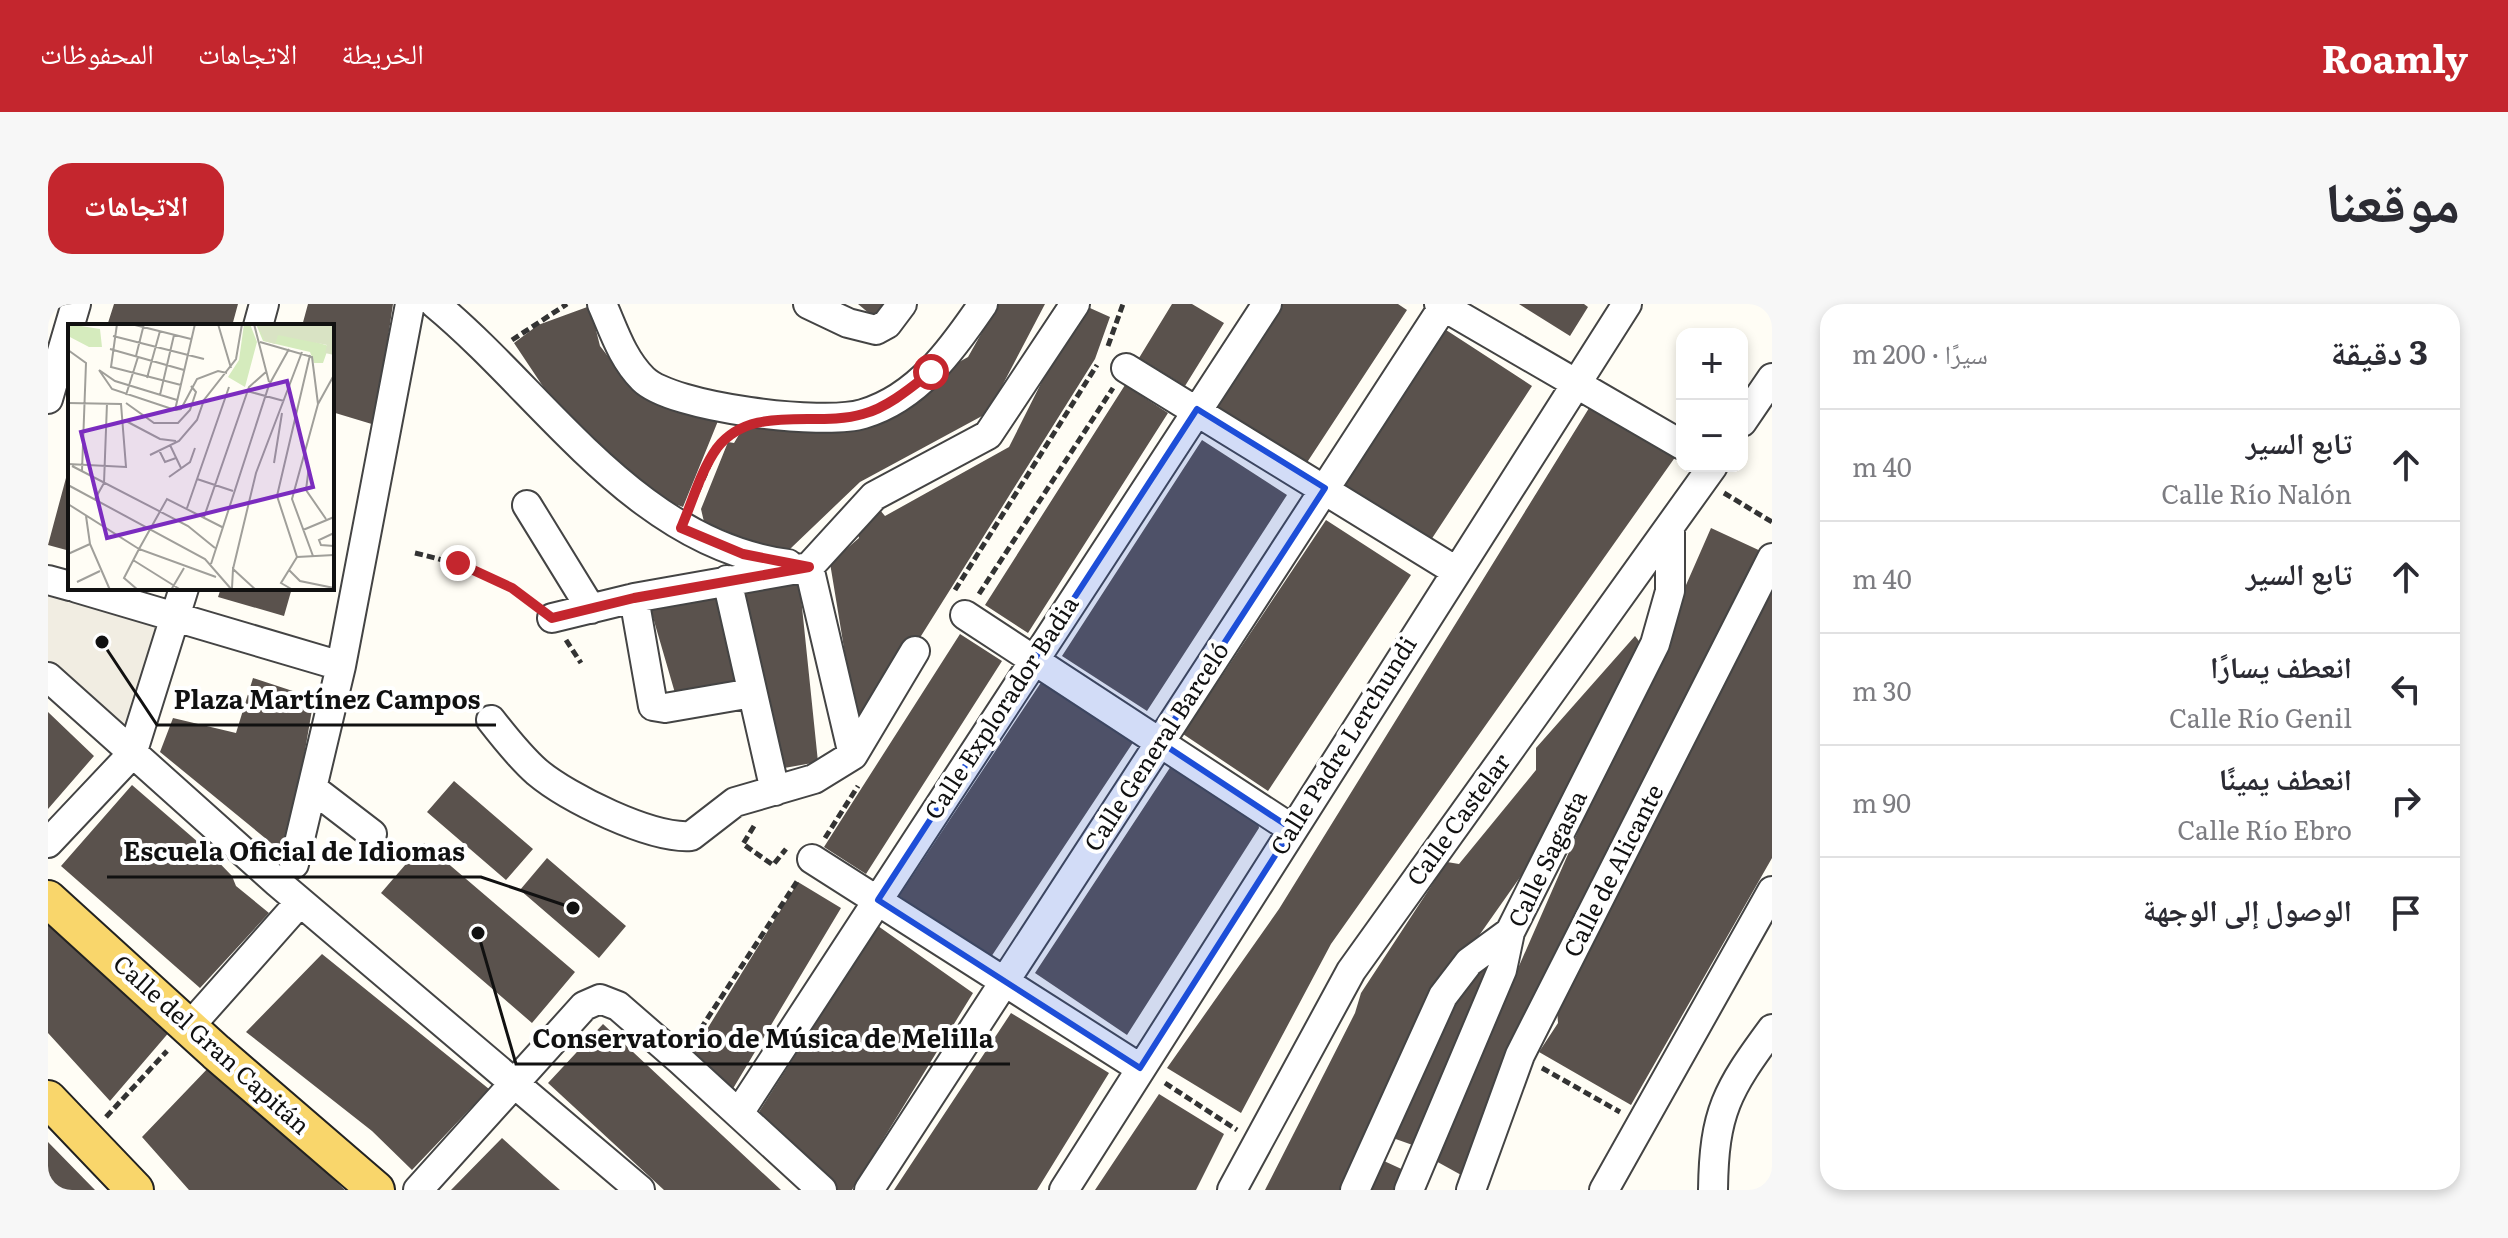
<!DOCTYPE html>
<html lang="ar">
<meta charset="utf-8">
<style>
:root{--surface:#fff;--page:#f7f7f7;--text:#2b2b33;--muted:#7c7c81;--line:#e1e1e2;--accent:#c4262e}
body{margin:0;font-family:Literata,"Noto Naskh Arabic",serif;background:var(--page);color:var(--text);direction:rtl}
.controls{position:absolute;right:24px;top:24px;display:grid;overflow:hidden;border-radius:16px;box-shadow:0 4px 12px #0003}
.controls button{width:72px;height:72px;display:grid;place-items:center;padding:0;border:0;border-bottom:2px solid var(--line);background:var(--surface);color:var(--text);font:40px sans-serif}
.stop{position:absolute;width:24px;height:24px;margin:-18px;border:6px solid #c4262e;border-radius:50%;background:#fff}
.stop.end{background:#c4262e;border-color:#fff;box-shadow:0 2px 8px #0008}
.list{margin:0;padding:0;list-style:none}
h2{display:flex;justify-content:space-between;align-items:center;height:104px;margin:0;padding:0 32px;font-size:34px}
h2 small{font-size:26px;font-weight:400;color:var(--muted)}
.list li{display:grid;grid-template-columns:52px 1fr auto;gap:24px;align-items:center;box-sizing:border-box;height:112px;padding:0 32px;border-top:2px solid var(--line)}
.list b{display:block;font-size:30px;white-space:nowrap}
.list p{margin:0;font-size:26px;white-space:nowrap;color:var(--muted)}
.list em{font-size:26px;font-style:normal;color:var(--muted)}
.icon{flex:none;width:44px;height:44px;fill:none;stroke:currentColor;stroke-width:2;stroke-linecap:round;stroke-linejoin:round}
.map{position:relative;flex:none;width:1724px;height:886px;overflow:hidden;direction:ltr;border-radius:24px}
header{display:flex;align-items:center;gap:48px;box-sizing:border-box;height:112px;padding:0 40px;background:var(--accent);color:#fff}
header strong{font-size:38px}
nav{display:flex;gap:44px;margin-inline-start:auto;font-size:28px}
.intro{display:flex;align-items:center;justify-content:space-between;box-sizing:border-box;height:192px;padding:0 48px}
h1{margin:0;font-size:56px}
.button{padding:20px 36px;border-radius:24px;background:var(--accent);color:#fff;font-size:28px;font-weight:700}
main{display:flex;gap:48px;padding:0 48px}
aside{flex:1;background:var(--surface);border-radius:24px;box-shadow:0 4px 12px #0003}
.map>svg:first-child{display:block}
</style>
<header>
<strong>Roamly</strong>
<nav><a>الخريطة</a><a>الاتجاهات</a><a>المحفوظات</a></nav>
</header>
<div class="intro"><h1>موقعنا</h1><a class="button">الاتجاهات</a></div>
<main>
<aside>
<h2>3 دقيقة<small>سيرًا · 200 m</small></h2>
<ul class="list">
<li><svg class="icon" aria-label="ahead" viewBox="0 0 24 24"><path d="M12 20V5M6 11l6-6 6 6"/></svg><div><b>تابع السير</b><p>Calle Río Nalón</p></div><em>40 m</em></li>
<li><svg class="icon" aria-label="ahead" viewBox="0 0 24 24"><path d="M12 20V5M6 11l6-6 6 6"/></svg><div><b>تابع السير</b></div><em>40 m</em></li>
<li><svg class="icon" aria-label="left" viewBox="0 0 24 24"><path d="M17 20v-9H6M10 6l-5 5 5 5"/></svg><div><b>انعطف يسارًا</b><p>Calle Río Genil</p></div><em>30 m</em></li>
<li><svg class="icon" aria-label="right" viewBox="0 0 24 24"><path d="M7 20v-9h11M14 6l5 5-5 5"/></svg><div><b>انعطف يمينًا</b><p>Calle Río Ebro</p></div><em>90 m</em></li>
<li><svg class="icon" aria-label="arrive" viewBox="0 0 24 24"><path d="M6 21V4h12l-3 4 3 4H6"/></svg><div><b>الوصول إلى الوجهة</b></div></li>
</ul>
</aside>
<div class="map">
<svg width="1724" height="886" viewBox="0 0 1724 886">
<rect width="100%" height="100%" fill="#fffdf5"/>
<path fill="#f1ede2" d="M0 283 114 318 82 425 0 359Z"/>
<path fill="#5a524d" d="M66 0H190L184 22H59Z
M260 0H345L327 121 284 108V22H254Z
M810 0H843L829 16Z
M950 0H997L943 103 934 112 812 178 742 245 712 241 656 218 653 205 680 138 686 139 695 124 767 126 879 76 920 53Z
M1033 0 1062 13 1047 55 819 418 807 411 782 259 811 234 809 226 832 206 837 212 961 143Z
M1124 0H1144L1176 19 1137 82 1091 54Z
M1234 0H1350L1359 6 1258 160 1168 102Z
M1471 0H1536L1540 3 1522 32Z
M542 2 552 42 573 69 670 117 635 203 593 188 512 108 466 39 490 21Z
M1395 24 1484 82 1381 239 1292 181Z
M1077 81 1120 109 980 329 937 301Z
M1546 96 1628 152 1283 640 1193 809 1119 764 1231 605Z
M1154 136 1239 191 1099 407 1014 352Z
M22 159V247L0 241Z
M1278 216 1363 271 1220 487 1135 430Z
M1663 224 1717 249 1415 872 1386 856Z
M751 274 770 458 725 466 692 282Z
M1724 281V554L1583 801 1491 748 1510 719 1509 705Z
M173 284H244L236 312 170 293Z
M672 289 687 380 627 389 602 303Z
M912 330 954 357 818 570 776 543Z
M1587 332 1594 341 1501 532 1411 660 1294 886H1217L1307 709 1313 689 1399 558 1411 560 1488 466V444Z
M205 374 266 394 239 552 112 448 125 414 188 429Z
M996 374 1088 434 943 653 851 592Z
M0 408 46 452 0 505Z
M1127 456 1209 510 1211 524 1079 731 987 669Z
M406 477 485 545 458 576 379 508Z
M84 481 158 545 184 572 188 582 221 609 152 684 13 562Z
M376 539 527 668 484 719 333 589Z
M499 554 578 622 551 654 472 586Z
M750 578 793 604 680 793 640 756Z
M0 610 123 726 62 797 0 729Z
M830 622 925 689 804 886H783L707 814Z
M274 650 441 785 364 866 324 827 198 728Z
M1429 664 1444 669 1373 844 1342 833 1384 737Z
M963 709 1061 769 989 886H846Z
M555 720 733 886H616L500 779Z
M163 761 297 886H141L94 833Z
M1111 790 1176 830 1148 886H1047Z
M454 834 496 872 512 886H403Z
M0 838 47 886H0Z
M1336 857 1360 868 1352 886H1323Z"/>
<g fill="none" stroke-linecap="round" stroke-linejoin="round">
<defs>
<path id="minor" d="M387 0C497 91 588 240 740 260
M554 0C566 27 574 54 595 75 624 104 776 122 815 110 870 94 905 44 935 0
M760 0 800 19 828 26 839 20 854 0
M1391 0 1634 141
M210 22 216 0
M1078 64 1408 267
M0 95 28 0
M1694 118 1724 74
M479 201 543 305
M761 263 805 451
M0 276 22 282
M679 276 727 487
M29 284 293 362
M586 294 605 402 617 404 704 389
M917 311 1244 525
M504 314 586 294 761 263 826 192 940 131 1027 0
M0 373 229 578 592 886
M443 416C457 434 472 453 489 468 520 494 603 535 643 532L687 498 766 475 805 451 867 347
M264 484 324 530
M0 539 84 450 136 284
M764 555 1092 764
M246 560 293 362 362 0
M141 723 252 598
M691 809 1219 0
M370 886 536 702 552 695 570 702 632 756 774 886
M821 886 1397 0
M1016 886 1579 0
M1184 886 1303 667 1665 162
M1307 886 1395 692 1421 658 1462 628
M1361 886 1454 666 1462 628 1607 340 1622 287V222
M1423 886 1472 751 1724 254
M1556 886 1724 587
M1665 886C1666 808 1679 786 1724 725"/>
<path id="major" d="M0 595 168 748 328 886
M0 795 87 886"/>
</defs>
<use href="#minor" stroke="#444" stroke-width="32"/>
<use href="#major" stroke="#222" stroke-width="40"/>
<path stroke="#333" stroke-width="5" stroke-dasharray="8 4" stroke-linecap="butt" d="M464 36 519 0
M1060 42 1075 0
M1676 189 1724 218
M645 198 668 146 683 131
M367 249C409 259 447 271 482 297
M907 286 1049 61
M931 290 1065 84
M518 336 533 359
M706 522 695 540 725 561 738 545
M777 534 810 482
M646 735 750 576
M1494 764 1572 808
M1117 779 1189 826
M58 813 119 747"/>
<use href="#minor" stroke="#fff" stroke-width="28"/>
<use href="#major" stroke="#f9d66b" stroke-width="36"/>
</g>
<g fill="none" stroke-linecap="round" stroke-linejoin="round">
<path stroke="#c4262e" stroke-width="10" d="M410 259 464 284 504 314 586 294 761 263 695 250 633 224C644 199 653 166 669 144 704 99 767 124 815 110 839 104 864 83 883 68"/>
</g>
<path fill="#1d4ed8" fill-opacity="0.2" stroke="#1d4ed8" stroke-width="6" stroke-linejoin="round" d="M1149 105 1277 184 1112 438 1244 525 1092 764 830 596Z"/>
<g text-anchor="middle" stroke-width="8" stroke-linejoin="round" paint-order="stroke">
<g font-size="24" fill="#111" stroke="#fff">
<text transform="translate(954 404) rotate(-57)" y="8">Calle Explorador Badia</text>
<text transform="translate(1296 442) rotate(-58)" y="8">Calle Padre Lerchundi</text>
<text transform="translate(1109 443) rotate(-57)" y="8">Calle General Barceló</text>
<text transform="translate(1411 516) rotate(-54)" y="8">Calle Castelar</text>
<text transform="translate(1500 555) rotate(-64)" y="8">Calle Sagasta</text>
<text transform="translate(1566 567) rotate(-63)" y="8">Calle de Alicante</text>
<text transform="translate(163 741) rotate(42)" y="8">Calle del Gran Capitán</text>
</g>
</g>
<g transform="translate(20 20)">
<rect width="266" height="266" fill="#fffdf5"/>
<path d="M0 0 32 5 34 23H21L0 12ZM176 0H182L189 18 177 63 160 53 171 36ZM188 0 261 22 255 39H246L242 28 195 17Z" fill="#d5ebbd"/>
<path d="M189 0H266V31L257 29 259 21 210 11 207 20 197 17Z" fill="#d9e3c4"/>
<path fill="none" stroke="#a09f9a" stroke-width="2" d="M49 0 43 43 113 61M63 0 123 15M150 0 163 44M186 0 201 58M45 12 136 35M192 18 244 33 250 80 266 51M42 25 116 46M0 26 18 39 14 147M68 32 76 0M31 46 44 65 107 86M31 46 47 57 109 76M79 54 92 7M179 67 216 77M58 71 70 33M92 71 106 11M0 79 53 80 58 143 0 140M58 79 86 99H110L122 86 128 68 123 62M107 86 127 0M107 86 113 85 129 55 150 47 159 49M56 96 92 115 108 117M102 121 113 144M91 126 97 138 108 134M82 131 111 117 129 96 136 76 168 35 174 0M206 139 214 89M4 142 120 202 147 224M241 142 238 166 258 195M101 153 122 138 127 124M129 155 165 167M0 161 137 235 164 266M27 175 36 159 39 79M0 180 71 225 56 254 70 266M119 184 161 63M18 192 22 220 42 266M136 193 181 63 199 47M235 206 266 193M266 209 251 216 253 221 266 222M0 230 22 220M245 232 224 175 250 80M229 233 209 172 242 31M229 233 266 231M65 236 113 266M143 240 201 61 221 25M165 245 188 149 234 28M221 246 232 257 266 264M148 253 71 225 99 175 154 203M9 258 32 247M164 264 165 245 188 266M103 266 116 244M225 266 213 259 229 233"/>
<path fill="#7b2cbf" fill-opacity="0.15" stroke="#7b2cbf" stroke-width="4" d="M219 57 245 163 39 214 13 108Z"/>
<rect width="266" height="266" fill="none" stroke="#111" stroke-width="4"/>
</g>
<path fill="none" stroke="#111" stroke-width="3" d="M54 338L109 421H448M525 604L433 573H59M430 629L468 760H962"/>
<g fill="#111" stroke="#fff" stroke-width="3">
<circle cx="54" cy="338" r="8"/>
<circle cx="525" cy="604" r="8"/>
<circle cx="430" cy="629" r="8"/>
</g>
<g font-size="26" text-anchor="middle" font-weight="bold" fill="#111" stroke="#fff" stroke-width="8" stroke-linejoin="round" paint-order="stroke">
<text x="279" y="405">Plaza Martínez Campos</text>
<text x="246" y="557">Escuela Oficial de Idiomas</text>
<text x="715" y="744">Conservatorio de Música de Melilla</text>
</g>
</svg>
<div class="controls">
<button>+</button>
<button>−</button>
</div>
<div class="stop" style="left:883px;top:68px"></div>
<div class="stop end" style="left:410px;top:259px"></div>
</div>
</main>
